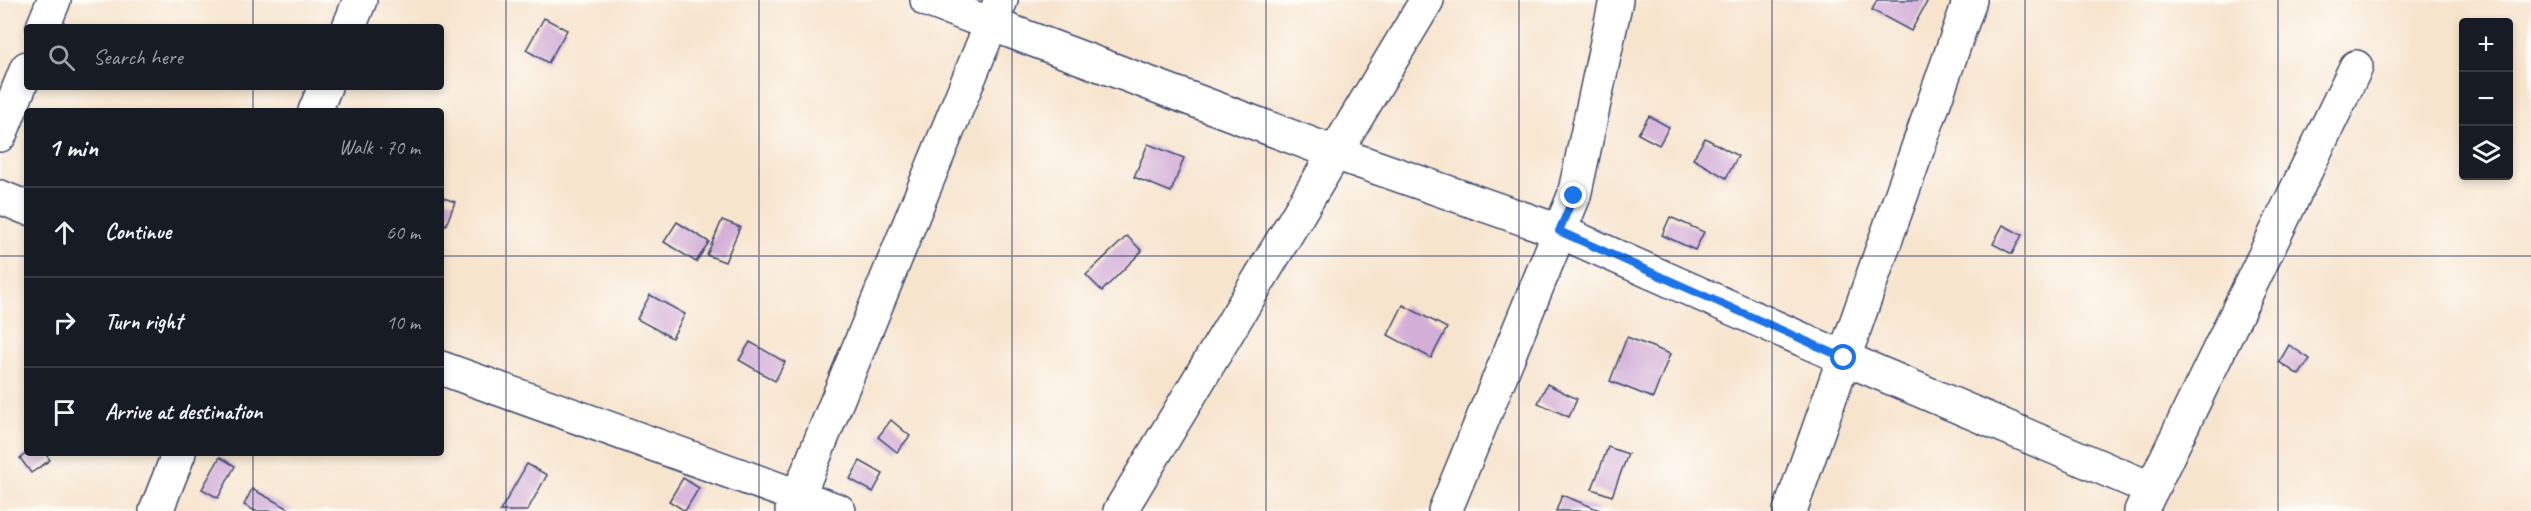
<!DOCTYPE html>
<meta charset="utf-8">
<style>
:root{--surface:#171b24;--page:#242831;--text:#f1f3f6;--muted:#9ea1a6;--line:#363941}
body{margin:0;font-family:Caveat,sans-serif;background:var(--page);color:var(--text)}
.controls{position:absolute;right:18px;top:18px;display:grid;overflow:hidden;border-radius:6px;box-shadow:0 3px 9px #0003}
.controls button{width:54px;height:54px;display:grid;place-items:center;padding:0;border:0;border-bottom:2px solid var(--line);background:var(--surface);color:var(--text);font:30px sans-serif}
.stop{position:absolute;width:18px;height:18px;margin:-14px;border:4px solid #1a73e8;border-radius:50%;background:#fff}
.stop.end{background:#1a73e8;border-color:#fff;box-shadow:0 2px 6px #0008}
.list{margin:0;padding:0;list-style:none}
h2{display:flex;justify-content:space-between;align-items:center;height:78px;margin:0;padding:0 24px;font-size:26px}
h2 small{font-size:20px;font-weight:400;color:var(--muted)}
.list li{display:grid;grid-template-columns:39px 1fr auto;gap:18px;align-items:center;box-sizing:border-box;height:90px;padding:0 24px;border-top:2px solid var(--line)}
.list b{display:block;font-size:22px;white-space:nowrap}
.list em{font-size:20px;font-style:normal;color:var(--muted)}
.icon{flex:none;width:33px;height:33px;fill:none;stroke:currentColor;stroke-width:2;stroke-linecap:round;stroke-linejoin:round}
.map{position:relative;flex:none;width:2531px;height:511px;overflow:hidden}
.search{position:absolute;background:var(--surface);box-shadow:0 3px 9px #0003;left:24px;top:24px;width:420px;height:66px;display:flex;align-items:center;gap:15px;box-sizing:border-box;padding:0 21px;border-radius:6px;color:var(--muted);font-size:22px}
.panel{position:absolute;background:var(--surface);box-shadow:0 3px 9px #0003;left:24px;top:108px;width:420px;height:348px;border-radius:6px}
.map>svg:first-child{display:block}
</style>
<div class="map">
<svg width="2531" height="511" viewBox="0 0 2531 511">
<rect width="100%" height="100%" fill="#fdfcf7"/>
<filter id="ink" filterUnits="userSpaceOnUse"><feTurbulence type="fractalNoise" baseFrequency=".0167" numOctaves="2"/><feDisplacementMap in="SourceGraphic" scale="12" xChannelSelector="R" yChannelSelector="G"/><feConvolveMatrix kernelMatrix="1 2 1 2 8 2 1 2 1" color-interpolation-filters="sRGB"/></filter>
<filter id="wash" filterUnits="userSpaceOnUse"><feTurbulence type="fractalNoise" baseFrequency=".008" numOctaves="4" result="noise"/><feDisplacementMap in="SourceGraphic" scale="24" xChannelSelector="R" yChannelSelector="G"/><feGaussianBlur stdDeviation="1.35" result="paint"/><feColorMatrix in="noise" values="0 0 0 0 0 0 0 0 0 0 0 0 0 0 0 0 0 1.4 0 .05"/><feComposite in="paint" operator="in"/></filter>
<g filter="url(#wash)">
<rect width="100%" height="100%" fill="#f7e4cd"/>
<g id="blocks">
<path fill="#d3aed7" d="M1877 0H1924L1927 2 1911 31 1872 10Z
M544 18 567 30 548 63 526 50Z
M1649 116 1669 127 1659 145 1638 134Z
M1705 138 1738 156 1726 178 1693 159Z
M1148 144 1184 158 1171 192 1134 177Z
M441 197 455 202 446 225 441 223Z
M1670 217 1704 232 1695 250 1662 235Z
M722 220 740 227 725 262 707 255Z
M677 222 709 242 696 262 664 242Z
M2003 225 2022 235 2012 254 1993 244Z
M1127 236 1142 251 1102 291 1086 275Z
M650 295 685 314 672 338 637 319Z
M1403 305 1447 328 1431 358 1388 335Z
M1627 337 1670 354 1653 398 1610 381Z
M750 342 785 362 775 381 739 360Z
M2289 345 2310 359 2299 375 2279 362Z
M1547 384 1577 399 1569 417 1538 403Z
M891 420 910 436 897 452 878 437Z
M1608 447 1628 454 1612 496 1592 489Z
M27 453H45L50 460 31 473 20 458Z
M220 457 235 466 218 498 202 489Z
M860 461 883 474 873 492 850 479Z
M527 464 547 475 527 511H500Z
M683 478 699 488 685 511 669 501Z
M252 489 293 511H255L244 505Z
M1562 495 1602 511H1556Z"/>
</g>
</g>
<g filter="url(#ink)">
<use href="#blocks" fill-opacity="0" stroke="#3c4a6f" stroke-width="1.5"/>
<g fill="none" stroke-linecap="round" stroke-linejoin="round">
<defs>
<path id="minor" d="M927 0 1335 153 1559 231 1844 358 2152 489
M43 27 54 0
M349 27 360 0
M315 111 325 87
M0 135 27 68
M0 197 27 208
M441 368 839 511
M156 511 179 453
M792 511 1001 0
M1120 511 1427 0
M1445 511 1574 196 1616 0
M1790 511 1970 0
M2141 511 2356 67"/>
</defs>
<use href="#minor" stroke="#3c4a6f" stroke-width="36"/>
<use href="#minor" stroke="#fff" stroke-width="33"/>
</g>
</g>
<g fill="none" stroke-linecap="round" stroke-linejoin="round" filter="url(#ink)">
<path stroke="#1a73e8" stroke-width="8" d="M1574 196 1559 231 1844 358"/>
</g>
<path fill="none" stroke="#1b2f5e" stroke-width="1.5" stroke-opacity="0.55" d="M253 0V27M506 0V511M759 0V511M1012 0V511M1266 0V511M1519 0V511M1772 0V511M2025 0V511M2278 0V511M253 87V111M0 256H27M441 256H2531M253 453V511"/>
</svg>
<div class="controls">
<button>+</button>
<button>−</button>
<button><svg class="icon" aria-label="layers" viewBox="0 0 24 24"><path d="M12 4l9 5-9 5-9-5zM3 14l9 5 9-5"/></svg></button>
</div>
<div class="stop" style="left:1844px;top:358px"></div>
<div class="stop end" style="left:1574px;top:196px"></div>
<div class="search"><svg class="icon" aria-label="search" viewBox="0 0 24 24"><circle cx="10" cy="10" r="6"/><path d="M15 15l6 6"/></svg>Search here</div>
<section class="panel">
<h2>1 min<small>Walk · 70 m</small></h2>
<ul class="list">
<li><svg class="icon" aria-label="ahead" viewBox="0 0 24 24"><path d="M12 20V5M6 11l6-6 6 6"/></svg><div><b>Continue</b></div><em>60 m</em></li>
<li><svg class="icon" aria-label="right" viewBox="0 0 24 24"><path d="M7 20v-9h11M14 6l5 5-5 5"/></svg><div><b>Turn right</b></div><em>10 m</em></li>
<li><svg class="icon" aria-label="arrive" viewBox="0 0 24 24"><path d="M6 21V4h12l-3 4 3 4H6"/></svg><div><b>Arrive at destination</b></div></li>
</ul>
</section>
</div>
